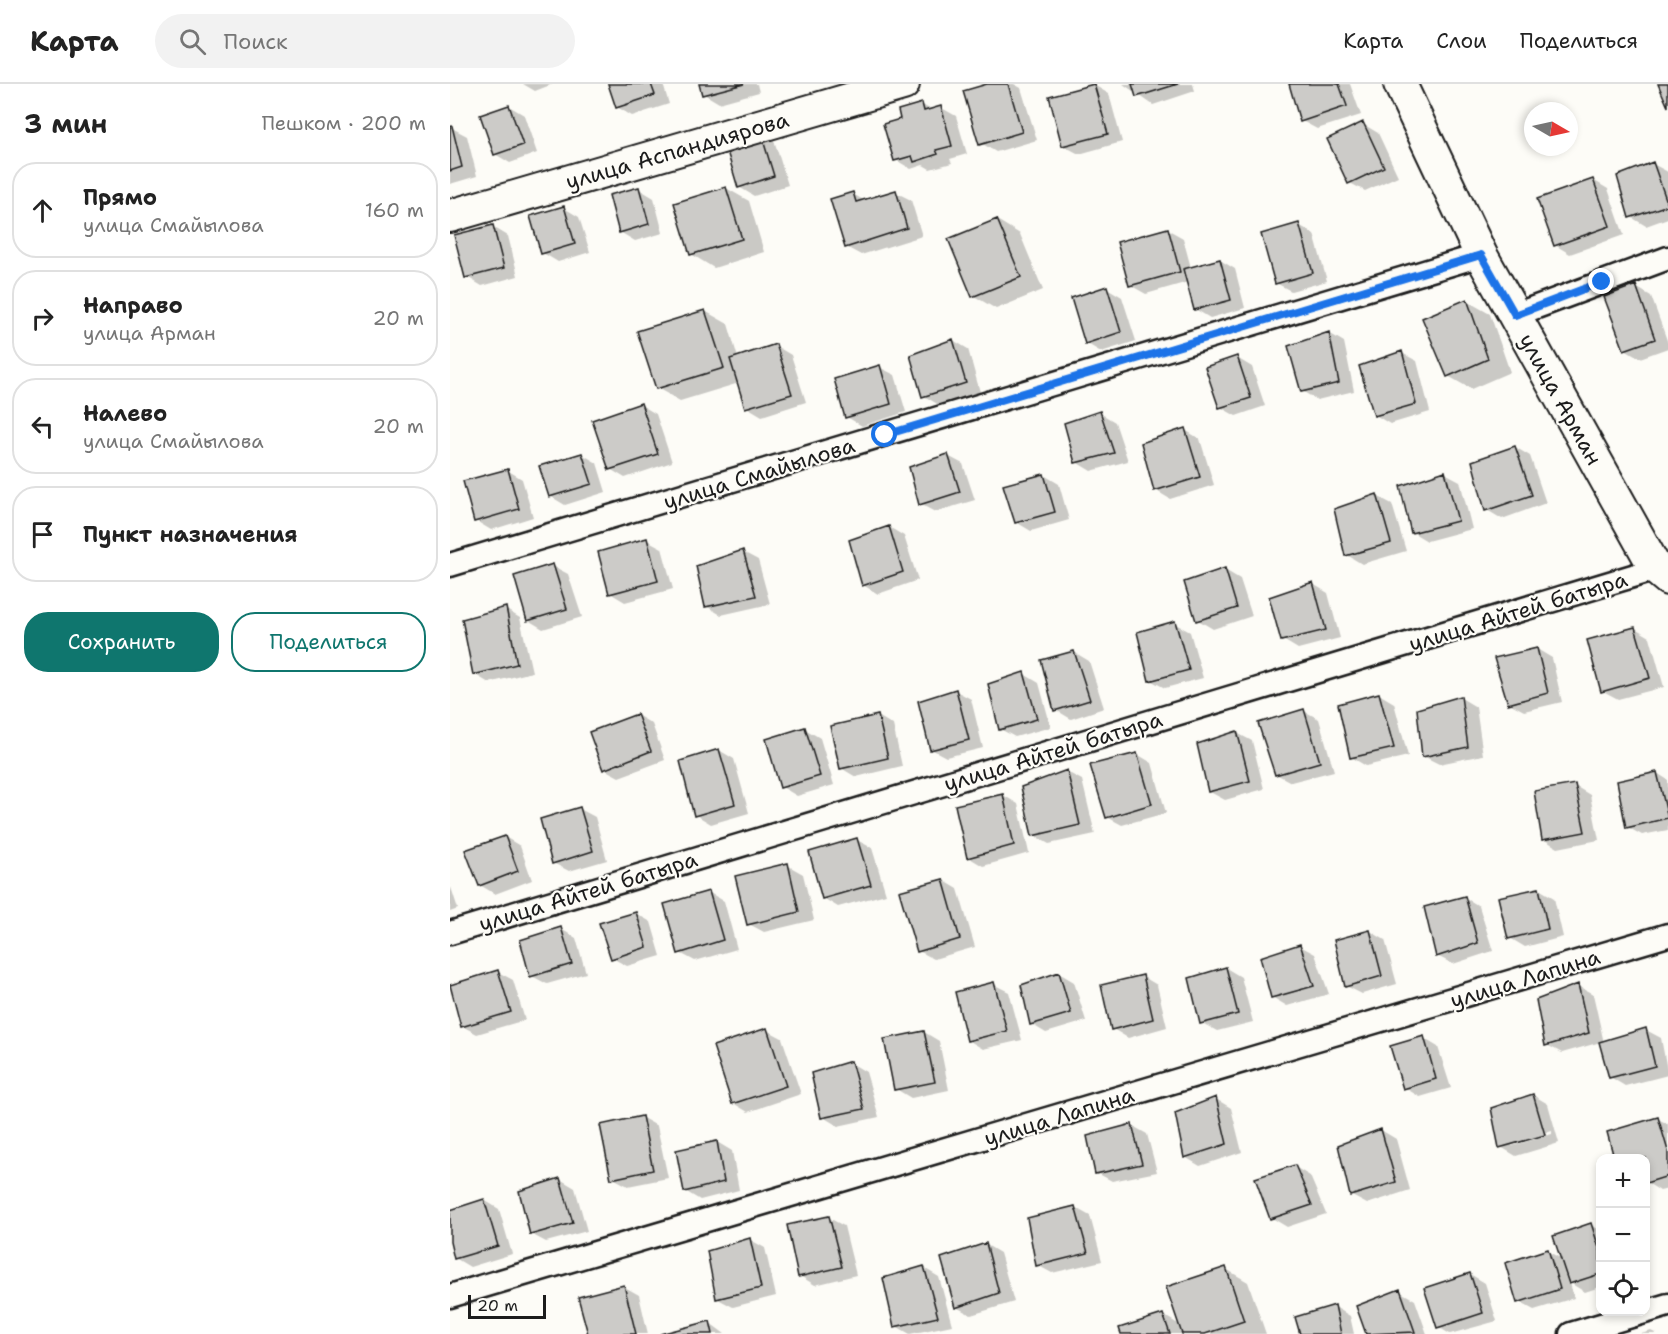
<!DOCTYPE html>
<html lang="ru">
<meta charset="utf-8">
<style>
:root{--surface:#fff;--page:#f2f2f2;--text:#222;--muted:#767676;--line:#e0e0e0;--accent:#0f766e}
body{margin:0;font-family:"Shantell Sans",sans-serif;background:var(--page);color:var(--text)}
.controls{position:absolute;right:18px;bottom:18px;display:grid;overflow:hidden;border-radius:12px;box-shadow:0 3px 9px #0003}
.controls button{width:54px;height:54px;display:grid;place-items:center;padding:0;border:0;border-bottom:2px solid var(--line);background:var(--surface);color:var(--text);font:30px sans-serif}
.compass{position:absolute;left:1074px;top:18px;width:54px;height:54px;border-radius:50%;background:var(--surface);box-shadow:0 3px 9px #0003;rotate:99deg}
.scale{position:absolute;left:18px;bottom:15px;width:78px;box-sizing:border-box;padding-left:6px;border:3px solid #1c1c1c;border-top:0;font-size:16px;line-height:21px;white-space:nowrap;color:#1c1c1c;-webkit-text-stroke:4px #fdfcf7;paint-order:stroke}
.stop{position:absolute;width:18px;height:18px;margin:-14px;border:4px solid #1a73e8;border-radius:50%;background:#fff}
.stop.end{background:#1a73e8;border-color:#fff;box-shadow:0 2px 6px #0008}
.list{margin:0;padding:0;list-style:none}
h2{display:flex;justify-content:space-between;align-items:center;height:78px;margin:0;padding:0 24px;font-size:26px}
h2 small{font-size:20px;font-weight:400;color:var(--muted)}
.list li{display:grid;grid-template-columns:39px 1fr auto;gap:18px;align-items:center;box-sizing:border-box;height:96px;margin:0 12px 12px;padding:0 12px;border:2px solid var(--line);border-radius:24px}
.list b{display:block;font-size:22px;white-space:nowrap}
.list p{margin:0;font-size:20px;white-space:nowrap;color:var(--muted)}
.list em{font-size:20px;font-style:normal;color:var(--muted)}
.actions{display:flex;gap:12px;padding:18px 24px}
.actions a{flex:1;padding:14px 0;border:2px solid var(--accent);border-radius:24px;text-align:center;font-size:21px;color:var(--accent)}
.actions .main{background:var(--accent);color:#fff}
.icon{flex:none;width:33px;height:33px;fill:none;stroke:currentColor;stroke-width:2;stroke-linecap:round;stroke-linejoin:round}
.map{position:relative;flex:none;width:1218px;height:1250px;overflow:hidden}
header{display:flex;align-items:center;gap:36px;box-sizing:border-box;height:84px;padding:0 30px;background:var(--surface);border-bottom:2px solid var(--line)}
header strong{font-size:28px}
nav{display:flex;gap:33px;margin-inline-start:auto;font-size:21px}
.search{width:420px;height:54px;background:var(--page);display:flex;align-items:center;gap:15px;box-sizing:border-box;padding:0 21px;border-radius:33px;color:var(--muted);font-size:22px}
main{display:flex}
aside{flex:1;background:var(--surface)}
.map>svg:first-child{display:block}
</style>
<header>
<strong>Карта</strong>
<div class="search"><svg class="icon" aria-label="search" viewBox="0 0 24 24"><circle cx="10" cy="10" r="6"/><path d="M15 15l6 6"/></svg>Поиск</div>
<nav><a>Карта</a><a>Слои</a><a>Поделиться</a></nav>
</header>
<main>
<aside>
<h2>3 мин<small>Пешком · 200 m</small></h2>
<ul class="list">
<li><svg class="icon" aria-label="ahead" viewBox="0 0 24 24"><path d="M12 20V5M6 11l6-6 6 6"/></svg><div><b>Прямо</b><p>улица Смайылова</p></div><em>160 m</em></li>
<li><svg class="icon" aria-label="right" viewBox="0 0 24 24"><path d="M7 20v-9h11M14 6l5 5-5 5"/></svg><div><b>Направо</b><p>улица Арман</p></div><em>20 m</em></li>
<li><svg class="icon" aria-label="left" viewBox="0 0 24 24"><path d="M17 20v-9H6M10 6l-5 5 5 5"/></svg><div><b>Налево</b><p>улица Смайылова</p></div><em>20 m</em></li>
<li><svg class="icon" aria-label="arrive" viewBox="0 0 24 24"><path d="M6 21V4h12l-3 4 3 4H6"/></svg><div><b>Пункт назначения</b></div></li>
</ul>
<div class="actions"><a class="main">Сохранить</a><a>Поделиться</a></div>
</aside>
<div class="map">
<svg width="1218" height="1250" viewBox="0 0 1218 1250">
<rect width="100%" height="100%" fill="#fdfcf7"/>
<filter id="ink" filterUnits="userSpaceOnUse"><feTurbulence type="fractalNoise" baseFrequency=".0167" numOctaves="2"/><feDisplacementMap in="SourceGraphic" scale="12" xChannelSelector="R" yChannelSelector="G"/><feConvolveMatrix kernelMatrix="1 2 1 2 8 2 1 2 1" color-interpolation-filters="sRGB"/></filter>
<g filter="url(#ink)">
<path fill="#0003" fill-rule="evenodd" d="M73 0H103L85 7Z
M160 0H213L219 20 182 32 167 23Z
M251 0H307L309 8 269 19 254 10Z
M542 0H564L571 4 587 56 546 68 531 59Z
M743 0 745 7 703 21 673 0Z
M841 0H900L911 31 867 45 852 37Z
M644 1 659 10 672 58 629 70 614 62Z
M471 20 481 26 490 23 506 32 517 70 500 75 502 79 480 85 473 81 461 85 446 76 452 36Z
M59 22 74 31 87 69 60 79 45 70Z
M913 40 928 49 948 92 915 107 900 99Z
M2 44 17 52 27 92 0 100V45Z
M309 47 324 56 338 101 304 112 289 103Z
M1203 80 1218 88V134L1196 142 1181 133Z
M1143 96 1158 105 1174 151 1120 170 1105 161Z
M276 104 299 117 314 168 264 184 241 170Z
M189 105 204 114 213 149 185 157 170 148Z
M445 108 461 116 472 152 411 171 396 163 403 110 415 117Z
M114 124 129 133 140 168 108 178 93 169Z
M547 136 570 150 593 206 546 225 524 212Z
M849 141 864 150 877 197 841 207 826 199Z
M43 143 58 152 68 192 32 202 17 193Z
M717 145 733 154 741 184 770 176 785 185 795 224 760 234 745 225 738 198 696 210 680 201Z
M1186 203 1201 212 1218 259V264L1190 274 1175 265Z
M657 204 672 213 686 257 651 268 636 259Z
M1017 217 1040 230 1060 288 1021 305 998 292Z
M255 227 278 240 288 274 326 262 341 271 356 318 312 332 297 323 289 299 230 317 207 304Z
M879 249 894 258 904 307 867 316 852 307 840 263Z
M503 256 518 265 530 308 489 321 474 312Z
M952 269 967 277 980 328 940 340 925 331Z
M787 274 802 283 815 322 786 332 770 323Z
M429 283 445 291 456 328 412 342 397 333Z
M191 321 206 330 222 378 175 394 160 385Z
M650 329 665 338 678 377 641 387 626 378Z
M735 346 750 355 764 401 720 415 705 406Z
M1065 363 1080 372 1096 419 1052 435 1037 426Z
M132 370 147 379 156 408 115 421 100 412Z
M498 372 513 380 525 416 485 428 470 420Z
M57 386 72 395 83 433 41 446 26 437Z
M995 389 1010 397 1022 445 977 457 962 448Z
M594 391 609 400 619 436 581 447 566 438Z
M927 412 942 420 956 467 912 480 897 471Z
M439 443 454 452 468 496 428 510 413 501Z
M197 456 212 464 223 505 175 518 160 509Z
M293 468 308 476 320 520 271 531 256 522Z
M103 482 118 490 132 533 93 545 78 536Z
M775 486 790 495 802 532 763 545 748 536Z
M863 500 878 509 890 554 848 565 833 556Z
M55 525 70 534 82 588 39 599 24 590Z
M724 539 740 548 753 594 715 604 700 596Z
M1185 544 1200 553 1214 603 1168 615 1153 607Z
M1087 565 1102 574 1112 618 1074 627 1059 619Z
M624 568 639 577 654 624 621 635 606 626Z
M574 590 589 599 601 643 565 653 550 645Z
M506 607 521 615 533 664 496 673 481 665Z
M929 610 944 619 958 672 916 682 901 673Z
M1011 614 1026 623 1033 671 989 680 973 672Z
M854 627 869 635 884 687 841 698 826 690Z
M187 631 202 640 215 676 169 693 154 685Z
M428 632 443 641 452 682 406 693 391 684Z
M355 645 370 654 384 701 347 712 332 703Z
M787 649 802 657 814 705 775 716 760 708Z
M269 666 284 675 299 729 261 740 246 731Z
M687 670 702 679 716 729 672 741 657 733Z
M617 688 632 696 645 750 599 760 583 751Z
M1207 689 1218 696V746L1192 751 1177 743Z
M1125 702 1140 711 1149 756 1108 764 1093 755Z
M553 711 568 720 579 769 533 782 518 773Z
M130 725 145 733 157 776 119 787 103 779Z
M55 753 70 762 82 796 45 810 30 801Z
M407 756 422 764 436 810 388 823 373 814Z
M337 781 353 790 364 836 314 848 299 840Z
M493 796 508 805 525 863 484 875 469 867Z
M0 800 8 825 0 828Z
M1089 805 1104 814 1113 853 1075 863 1060 854Z
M258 808 274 817 287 865 245 877 230 869Z
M1014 813 1029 822 1043 867 1003 880 987 872Z
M185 829 201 838 211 872 177 882 162 874Z
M111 845 126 854 136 889 97 900 82 892Z
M920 847 935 856 947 900 912 910 896 902Z
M850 862 865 870 879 910 837 922 822 913Z
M776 884 791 893 803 938 767 947 752 939Z
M48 888 63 896 75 936 27 950 12 942 0 902Z
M609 889 624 898 636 937 596 949 581 940Z
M692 892 707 901 717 943 678 954 663 945Z
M543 900 559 908 572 956 533 965 518 956Z
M1128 902 1143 910 1154 959 1196 946 1211 954 1218 991 1175 1002 1160 993 1151 958 1112 969 1097 961Z
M317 946 332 954 351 1010 298 1028 283 1019Z
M474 948 489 957 499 1006 461 1014 446 1005Z
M973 954 988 963 1001 1004 970 1013 955 1004Z
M401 979 416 988 429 1033 388 1042 373 1033Z
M1083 1011 1098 1020 1109 1059 1066 1072 1051 1063ZM1102 1047V1050L1062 1062V1059Z
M766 1015 781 1024 792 1068 750 1082 735 1073Z
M191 1033 207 1042 218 1094 178 1102 163 1094Z
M1208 1035 1218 1040V1105L1210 1107 1196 1098V1074H1166L1158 1049Z
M681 1041 697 1050 707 1088 662 1097 647 1089Z
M931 1046 946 1055 960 1106 917 1120 902 1112Z
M267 1058 282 1067 289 1106 250 1116 235 1107Z
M845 1083 860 1092 876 1130 837 1143 822 1134Z
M110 1095 125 1104 137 1147 96 1158 81 1150Z
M34 1116 49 1125 62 1170 20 1183 5 1174 0 1151V1128Z
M624 1123 640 1132 652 1177 602 1189 587 1181Z
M379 1134 394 1142 406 1191 365 1201 350 1192Z
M1141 1141 1150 1146V1203L1135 1208 1120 1199 1124 1214 1084 1226 1069 1218 1097 1167 1112 1175Z
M299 1155 315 1164 326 1212 283 1223 268 1215Z
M535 1160 550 1169 564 1218 521 1231 506 1223Z
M474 1184 489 1193 502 1241 460 1250 446 1242Z
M776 1185 798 1198 816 1250H673L713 1231 730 1241Z
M1020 1190 1035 1199 1047 1237 1000 1250 988 1243Z
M173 1202 189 1211 198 1250H139Z
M949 1207 965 1216 977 1250H918L908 1223Z
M885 1223 900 1232 904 1250H851Z
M260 1239 275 1250H216Z
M1201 1247 1207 1250H1191Z"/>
<path fill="#cccbc8" stroke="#1c1c1c" stroke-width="1.5" d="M158 0H201L205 11 166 24Z
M249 0H294L252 11Z
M537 0H558L572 48 529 61 513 7Z
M644 0 658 50 612 62 599 12Z
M682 0H728L686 13Z
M839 0H889L897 22 850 38Z
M1208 0H1218V23Z
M472 19 474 27 491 22 502 62 486 66 488 70 464 78 462 72 444 77 433 40 450 35 448 26Z
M59 21 73 61 44 71 30 31Z
M913 38 934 83 898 100 877 55Z
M2 42 12 83 0 87V43Z
M310 46 324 92 288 104 274 57Z
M1203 78 1218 121 1179 134 1167 92Z
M1143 95 1160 142 1104 162 1087 115Z
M189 103 199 140 169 149 159 111Z
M276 103 292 155 240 171 224 119Z
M446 106 457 144 395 164 380 115 403 108 406 118Z
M114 122 125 160 91 170 80 132Z
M547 135 571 193 522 213 498 155Z
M849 139 863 189 825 200 811 150Z
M43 141 54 184 15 194 4 151Z
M718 144 730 188 679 202 667 158Z
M770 175 781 216 744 226 733 185Z
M1186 201 1205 255 1174 266 1154 213Z
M657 202 671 248 635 260 621 214Z
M1017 215 1038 275 997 293 972 234Z
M255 226 274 284 206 305 187 247Z
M879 248 889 299 851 308 838 262Z
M503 255 516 299 472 313 460 271Z
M326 260 342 310 295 324 280 275Z
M952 267 966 320 924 332 909 282Z
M787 272 801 314 769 324 755 283Z
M430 281 441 320 395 334 384 295Z
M191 319 208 370 159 386 142 336Z
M650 327 664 369 625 379 614 339Z
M735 344 750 393 704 407 691 359Z
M1065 362 1082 411 1035 427 1022 377Z
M132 369 142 400 99 413 89 382Z
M498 370 510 408 469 421 459 383Z
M58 385 69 425 24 438 13 397Z
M995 387 1008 437 961 449 950 402Z
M594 390 605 428 565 439 553 401Z
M927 410 941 459 895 472 884 425Z
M439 442 453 488 412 502 399 456Z
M197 454 208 497 159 510 148 468Z
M293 466 306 512 255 523 246 482Z
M103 480 117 525 77 537 64 492Z
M775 484 787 524 746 537 734 498Z
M863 498 876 546 831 557 819 513Z
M56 523 67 580 23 591 12 535Z
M725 537 739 586 699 597 687 548Z
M1185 543 1200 594 1151 608 1137 556Z
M1087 564 1098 609 1058 620 1044 574Z
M624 567 640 616 604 627 591 576Z
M574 588 587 635 549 646 538 600Z
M506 605 519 656 480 666 468 617Z
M929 609 944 664 900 674 888 620Z
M1011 612 1018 663 972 673 967 625Z
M854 625 870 678 825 691 808 639Z
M187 630 201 667 153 686 139 648Z
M428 631 438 674 390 685 380 642Z
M355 643 370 692 330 704 316 655Z
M787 647 800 697 758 708 747 660Z
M269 665 285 720 244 732 230 677Z
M687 669 702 720 656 734 640 681Z
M617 686 630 741 582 752 571 703Z
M1207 688 1218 734 1176 744 1167 697Z
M1125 700 1135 748 1092 756 1084 707Z
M553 710 564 761 517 774 505 721Z
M130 723 143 767 102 780 90 735Z
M55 752 68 787 29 802 15 766Z
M407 754 421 801 372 815 359 768Z
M338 779 349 828 297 841 285 792Z
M493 795 510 855 467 868 449 807Z
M1089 804 1098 845 1058 855 1048 813Z
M259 807 273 856 228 870 214 820Z
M1015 812 1028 859 986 873 974 823Z
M186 828 197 863 161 875 149 839Z
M111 843 122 880 80 893 70 856Z
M920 846 932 892 895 903 884 856Z
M850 860 864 902 821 914 810 873Z
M776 883 788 930 750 940 739 894Z
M48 886 61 928 11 943 0 901Z
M609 888 621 929 580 941 571 901Z
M693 891 703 935 661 946 651 901Z
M544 898 557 947 517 957 505 908Z
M1128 900 1139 949 1095 962 1086 916Z
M317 944 336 1002 282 1020 263 962Z
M1196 944 1205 982 1159 994 1149 958Z
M474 947 485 998 444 1006 434 955Z
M974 952 986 995 953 1005 940 962Z
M401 977 414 1025 371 1034 361 989Z
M1083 1010 1095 1051 1049 1064 1041 1024Z
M766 1013 777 1060 734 1074 725 1029Z
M192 1032 203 1086 161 1095 150 1041Z
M1208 1033 1218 1067V1092L1196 1099V1074H1164L1157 1048Z
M682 1040 692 1080 645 1090 637 1052Z
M931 1045 946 1098 900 1112 888 1061Z
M267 1057 274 1098 234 1108 226 1066Z
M845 1081 862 1121 820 1135 805 1094Z
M110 1094 123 1139 80 1151 69 1107Z
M34 1115 48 1162 4 1175 0 1158V1126Z
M625 1122 638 1169 586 1182 577 1134Z
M379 1132 392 1183 348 1193 337 1141Z
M1141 1139 1150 1167V1190L1119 1200 1103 1152Z
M300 1154 311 1204 266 1215 257 1167Z
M536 1159 549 1209 505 1224 491 1174Z
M1098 1165 1110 1205 1067 1219 1055 1179Z
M474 1182 488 1233 444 1243 433 1194Z
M776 1183 794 1237 755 1250H732L716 1203Z
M1020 1189 1033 1229 987 1244 974 1204Z
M174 1201 186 1250H138L128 1213Z
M950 1205 965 1248 916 1250 906 1222Z
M885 1221 891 1250H850L845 1233Z
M713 1230 720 1250H671L669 1244Z
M260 1237 263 1250H210Z"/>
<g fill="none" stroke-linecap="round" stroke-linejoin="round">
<defs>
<path id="street" d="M1065 231 1218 174
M0 481 1031 171
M0 849 1206 485
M0 1212 1218 851
M1121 1250 1218 1221"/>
<path id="secondary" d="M950 0 1031 171 1206 485 1218 495
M0 132 453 0"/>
</defs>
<use href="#street" stroke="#1c1c1c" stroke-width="27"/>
<use href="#secondary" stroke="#1c1c1c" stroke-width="36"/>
<use href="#street" stroke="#fdfcf7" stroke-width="22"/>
<use href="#secondary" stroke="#fdfcf7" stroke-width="32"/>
</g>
</g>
<g fill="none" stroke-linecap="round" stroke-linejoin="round" filter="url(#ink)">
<path stroke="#1a73e8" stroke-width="8" d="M435 351 1031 171 1065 231 1152 198"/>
</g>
<g text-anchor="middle" stroke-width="4.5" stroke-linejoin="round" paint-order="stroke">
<g font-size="22" fill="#1c1c1c" stroke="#fdfcf7">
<text transform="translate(227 66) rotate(-16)" y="8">улица Аспандиярова</text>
<text transform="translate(1111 315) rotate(61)" y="8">улица Арман</text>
<text transform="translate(309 389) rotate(-17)" y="8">улица Смайылова</text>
<text transform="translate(1068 527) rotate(-17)" y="8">улица Айтей батыра</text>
<text transform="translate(603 667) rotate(-17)" y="8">улица Айтей батыра</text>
<text transform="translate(138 807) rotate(-17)" y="8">улица Айтей батыра</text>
<text transform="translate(1075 894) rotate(-17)" y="8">улица Лапина</text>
<text transform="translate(609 1032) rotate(-17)" y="8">улица Лапина</text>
</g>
</g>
</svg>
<div class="controls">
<button>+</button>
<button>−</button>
<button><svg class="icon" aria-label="locate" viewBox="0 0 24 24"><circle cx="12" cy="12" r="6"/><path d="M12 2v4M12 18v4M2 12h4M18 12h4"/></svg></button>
</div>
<svg class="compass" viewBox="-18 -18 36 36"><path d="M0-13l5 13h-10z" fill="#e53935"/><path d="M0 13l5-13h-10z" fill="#767676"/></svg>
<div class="scale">20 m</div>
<div class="stop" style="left:435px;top:351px"></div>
<div class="stop end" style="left:1152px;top:198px"></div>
</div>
</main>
